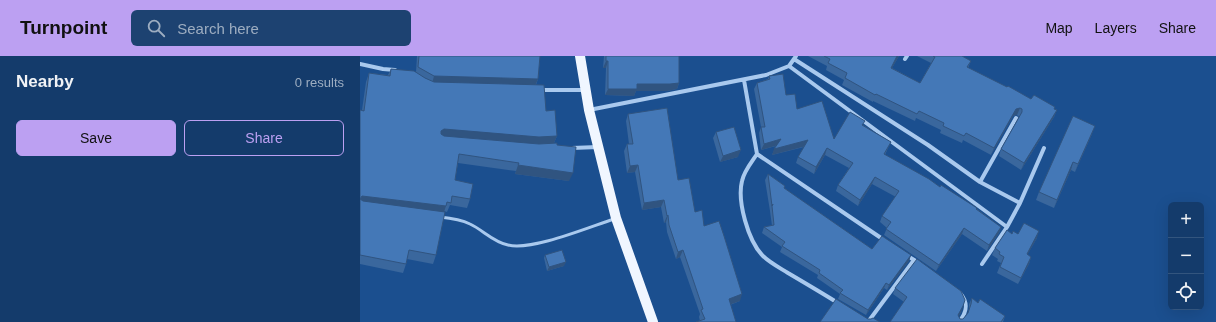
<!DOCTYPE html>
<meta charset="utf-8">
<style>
:root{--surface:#143b6b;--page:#1d4271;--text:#f1f3f6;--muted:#9dadc1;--line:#33557e;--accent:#bca0f2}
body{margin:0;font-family:Helvetica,sans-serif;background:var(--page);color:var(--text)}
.controls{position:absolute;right:12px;bottom:12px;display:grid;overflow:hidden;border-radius:6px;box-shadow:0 4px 16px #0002}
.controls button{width:36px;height:36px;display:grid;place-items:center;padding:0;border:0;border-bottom:1px solid var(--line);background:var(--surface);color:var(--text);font:20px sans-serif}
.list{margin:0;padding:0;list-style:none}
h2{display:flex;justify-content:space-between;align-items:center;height:52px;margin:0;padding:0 16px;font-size:17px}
h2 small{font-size:13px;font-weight:400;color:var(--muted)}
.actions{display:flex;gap:8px;padding:12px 16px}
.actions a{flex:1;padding:9px 0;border:1px solid var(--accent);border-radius:6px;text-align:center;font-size:14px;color:var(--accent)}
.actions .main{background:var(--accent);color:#111}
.icon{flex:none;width:22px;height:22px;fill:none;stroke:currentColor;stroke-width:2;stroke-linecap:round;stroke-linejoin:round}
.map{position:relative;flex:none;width:856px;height:266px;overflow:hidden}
header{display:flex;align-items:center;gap:24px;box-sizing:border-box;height:56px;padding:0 20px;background:var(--accent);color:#111}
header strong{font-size:19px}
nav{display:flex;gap:22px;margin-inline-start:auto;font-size:14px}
.search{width:280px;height:36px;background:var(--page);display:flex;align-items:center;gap:10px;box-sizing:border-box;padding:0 14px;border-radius:6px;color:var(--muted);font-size:15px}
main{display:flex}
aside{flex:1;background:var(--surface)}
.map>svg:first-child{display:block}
</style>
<header>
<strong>Turnpoint</strong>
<div class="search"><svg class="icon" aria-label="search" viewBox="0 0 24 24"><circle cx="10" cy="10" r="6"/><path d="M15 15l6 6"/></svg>Search here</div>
<nav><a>Map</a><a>Layers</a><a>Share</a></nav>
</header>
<main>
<aside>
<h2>Nearby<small>0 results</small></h2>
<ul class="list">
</ul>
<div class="actions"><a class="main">Save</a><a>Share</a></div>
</aside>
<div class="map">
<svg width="856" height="266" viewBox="0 0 856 266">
<rect width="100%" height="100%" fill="#1b4f8f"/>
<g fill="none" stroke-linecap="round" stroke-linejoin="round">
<path stroke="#a9c9ee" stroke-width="3" d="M80 161C90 162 102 164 110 168 123 174 133 186 148 189 172 195 229 171 254 163"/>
<path stroke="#a9c9ee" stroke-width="4" d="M434 3 568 89 620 126 660 147
M545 3 547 0
M0 8 23 13 35 14
M429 10 647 171
M384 24 397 98 524 184
M181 34H226
M229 54 406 19 429 10 436 0
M212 92 238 91
M397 98C391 107 384 115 382 125 377 145 388 185 403 200 410 207 420 212 428 217 445 227 462 237 478 247
M620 126 656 62
M546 199 559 207
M622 208 647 171 660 147 684 92
M508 266 554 204
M599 266C607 256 609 247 600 237"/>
<path stroke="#f0f6ff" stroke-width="10" d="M220 0 229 54 256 162 293 266"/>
</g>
<path fill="#3a679d" d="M57 0H180L178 23 176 29 197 80 194 87 209 125 155 118 156 115 98 107 95 124 110 143 107 152 90 149 87 156 84 155 76 199 73 208 47 203 46 208 43 217 0 208V54H2L6 26 9 17 28 19 31 13 56 16Z
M244 0H319V27L317 33 307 35H276L274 40 245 39 246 12H243Z
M448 0H539L532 12 560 27 571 7 557 0H602L611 5 608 12 671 43 697 54 694 61 661 114 639 100 641 93 659 61 657 59 653 60 631 99 603 84 602 87 580 77 581 74 556 62 555 65 513 45V46L482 29 484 24 466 14 467 10Z
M409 20 437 53 474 83 503 69 531 86 528 92 525 99 580 131 617 153 641 171 639 177 627 195 602 178 576 215 524 179 527 172 520 166 522 160 536 141 512 128 498 150 476 135 478 129 489 112 465 99 454 118 436 107 438 101 444 91 412 99 416 90 401 94 399 77 401 71 394 33 397 27 408 23Z
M268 58 318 124 335 156 344 170 380 245 370 249 376 266 340 265 339 261 340 258 320 201 316 203 307 176 306 166 304 167 301 151 282 154 275 116 267 117 264 95 267 88H269L266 65Z
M356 76 378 101 360 106 353 82Z
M732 78 715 116 711 114 694 152 676 144 679 136Z
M408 118 425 130 424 132 512 193 551 199 549 205 527 234 524 232 506 259 478 243 480 238 457 222 458 219 420 196 422 191 402 177 404 171 412 170 410 155 405 124Z
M652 178H658L677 182 667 199 671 201 669 208 658 228 637 217 641 207 637 205 638 203 632 199 635 192Z
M185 199 204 210 187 215 184 202Z
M535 232 601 256 598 261 600 263H603L608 257 609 253V248L612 242 618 247 645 260 643 266H530L544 246 533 238Z"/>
<path fill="#305480" d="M537 0H539L528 19 531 12Z
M246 5H248L246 12H243Z
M74 20 178 23 175 30 72 28Z
M319 27 317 33 307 35H276L274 40 245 39 248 33 277 28Z
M660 52 657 59 653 60 631 99 634 92 656 53Z
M697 54 694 61 661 114 664 107Z
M735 70 732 78 715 116 718 108Z
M84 73 197 80 193 89 81 82V75Z
M421 83 418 89 401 94 404 88Z
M448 84 446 90 412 99 414 93Z
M467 92 465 99 454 118 456 111Z
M381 94 378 101 360 106 363 100Z
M713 106 711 114 694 152 697 144Z
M158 109 213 117 209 125 155 118Z
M278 109 275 116 267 117 270 110Z
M515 121 512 128 498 150 500 144Z
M2 140 86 150 83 159 0 149V144Z
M304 144 301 151 282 154 284 147Z
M308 159 306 166 304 167 307 160Z
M641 171 639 177 627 195 629 189Z
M604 172 602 178 576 215 579 209Z
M679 175 677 182 664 205 667 198Z
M323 194 320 201 316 203 318 196Z
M551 199 549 205 527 234 529 229Z
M671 201 669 208 658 228 661 222Z
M206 206 204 210 187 215 189 211Z
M526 227 524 232 506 259 508 254Z
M382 238 380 245 366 250 369 243Z
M603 250 601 256 596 265 598 259Z"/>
<path fill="#4478b7" stroke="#305480" d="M59 0H180L178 23 74 20 58 11Z
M246 0H319V27L310 28H277V33H248V5H246Z
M464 0H537L531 12 560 27 575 1 573 0H602L611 5 607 11 647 31 648 30 671 43 674 39 695 51 694 53 697 54 664 107 641 93 662 56V53L660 52 656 53 634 92 606 77 604 80 583 70 584 67 559 55 557 58 516 38 515 39 485 22 487 17 468 7 470 3Z
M31 13 54 15 65 22 74 26 184 29 186 55 195 54 197 80 179 81 84 73 81 75V78L84 80 179 88 197 87V89L216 91 213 117 158 109 159 107 99 98 95 124 113 128 110 143 92 140 91 147 87 146 86 150 2 140 0 143 3 145 85 156 76 199 49 194 46 208 0 199V54L4 55 9 17 30 20Z
M423 18 426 39 435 38 437 53 462 45 474 83 490 56 505 65 502 69 531 86 524 98 569 123 580 131 581 129 617 152 616 153 641 171 629 189 604 172 579 209 526 173 531 166 522 160 539 135 515 121 500 144 478 129 493 107 467 92 456 111 438 101 448 84 414 93 421 83 404 88 401 71H405L397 27 410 23 409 20Z
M307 52 318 124 329 122 335 156 342 154 344 170 359 165 364 180 382 238 369 243 376 266H336L345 263 341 254 343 253 323 194 318 196 309 169 308 159 307 160 304 144 284 147 278 109 270 110 267 88H273L268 58Z
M713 60 735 70 718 108 713 106 697 144 679 136Z
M374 71 381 94 363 100 356 76Z
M408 118 425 130 424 132 512 193 522 180 551 199 529 229 526 227 508 254 480 237 483 234 459 217 460 214 422 190 425 186 404 171 414 169 412 150 413 148 412 150Z
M664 167 679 175 667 198 671 201 661 222 640 211 644 201 639 198 640 196 635 192 647 174 652 178 653 175 658 178Z
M202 194 206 206 189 211 185 199Z
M557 203 601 235 605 244 603 250 598 259 600 263H603L608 257 611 248 612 242 618 247 620 243 645 260 641 266H530L547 241 535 232Z
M476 243 508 263H511L513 262 520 266H460Z"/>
</svg>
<div class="controls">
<button>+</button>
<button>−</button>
<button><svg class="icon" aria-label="locate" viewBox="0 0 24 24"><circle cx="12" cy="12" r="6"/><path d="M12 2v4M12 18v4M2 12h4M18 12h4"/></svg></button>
</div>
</div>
</main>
